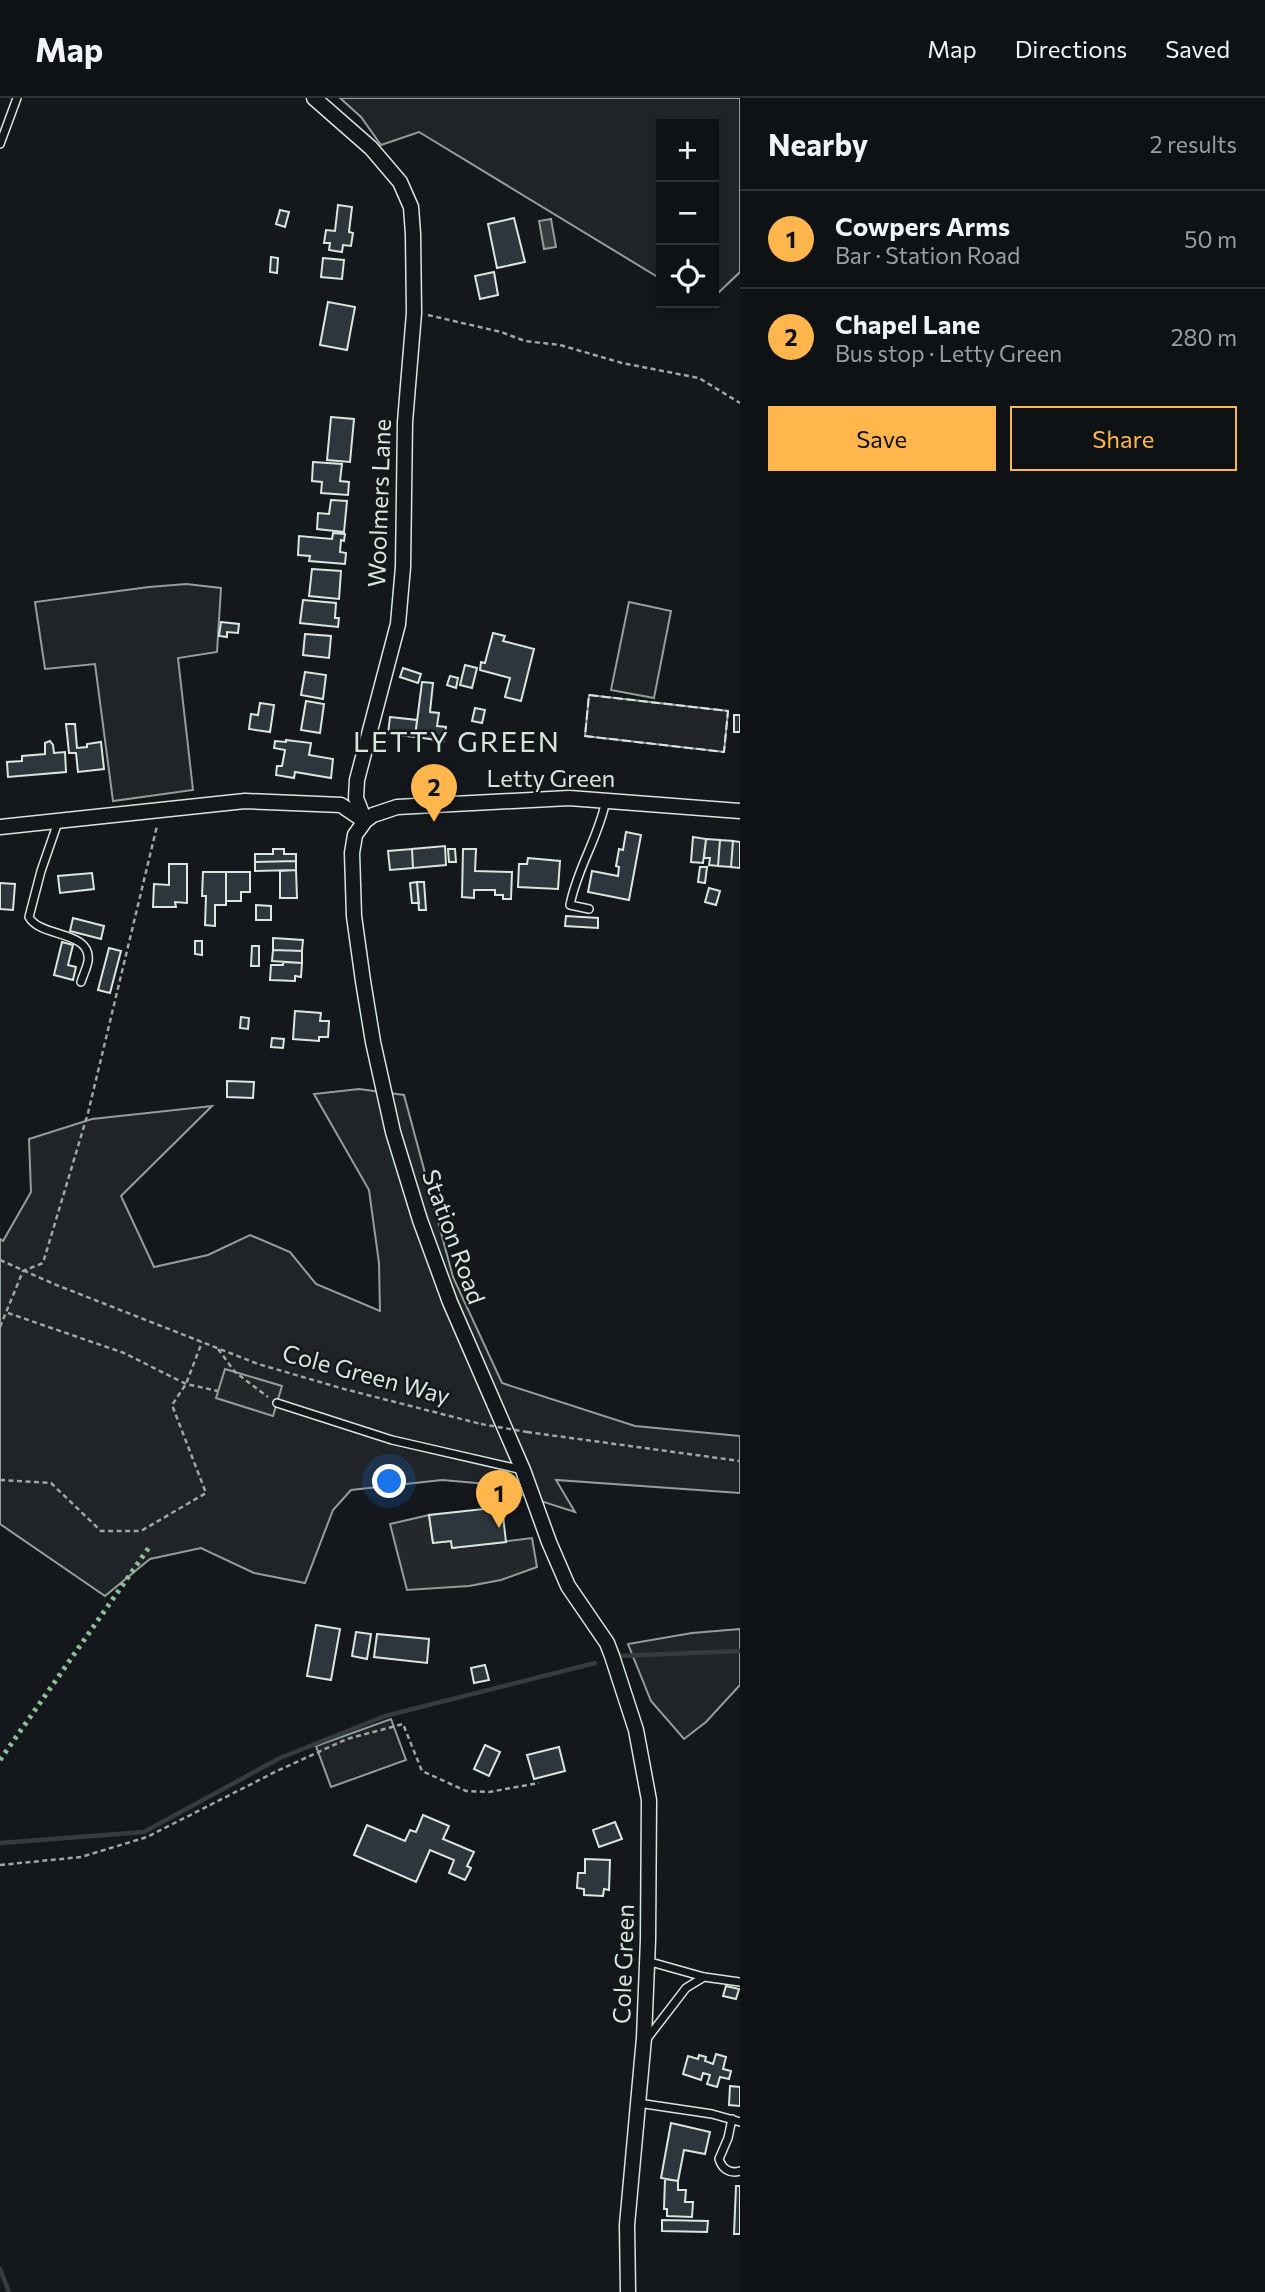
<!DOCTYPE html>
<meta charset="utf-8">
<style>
:root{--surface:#0f1215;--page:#181b1e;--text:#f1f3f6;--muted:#9b9ea0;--line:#2f3234;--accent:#ffb74d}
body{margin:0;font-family:Commissioner,sans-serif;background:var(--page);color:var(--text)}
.controls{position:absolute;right:21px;top:21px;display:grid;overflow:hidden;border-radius:0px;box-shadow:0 4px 10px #0003}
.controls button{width:63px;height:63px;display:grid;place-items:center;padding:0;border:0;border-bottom:2px solid var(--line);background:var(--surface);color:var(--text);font:35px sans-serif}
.you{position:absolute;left:390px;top:1384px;width:24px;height:24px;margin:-18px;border:5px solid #fff;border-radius:50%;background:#1a73e8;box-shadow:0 0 0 10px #1a73e833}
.badge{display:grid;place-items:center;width:46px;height:46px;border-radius:50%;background:var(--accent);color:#111;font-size:23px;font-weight:700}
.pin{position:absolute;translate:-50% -58px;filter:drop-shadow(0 2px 4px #0008)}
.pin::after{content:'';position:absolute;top:37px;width:24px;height:21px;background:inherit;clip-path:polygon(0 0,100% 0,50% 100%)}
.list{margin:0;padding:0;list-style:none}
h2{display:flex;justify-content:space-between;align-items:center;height:91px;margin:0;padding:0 28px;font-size:30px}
h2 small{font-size:23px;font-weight:400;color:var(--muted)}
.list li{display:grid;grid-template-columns:46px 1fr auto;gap:21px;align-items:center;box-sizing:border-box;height:98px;padding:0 28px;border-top:2px solid var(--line)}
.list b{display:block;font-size:26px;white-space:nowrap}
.list p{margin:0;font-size:23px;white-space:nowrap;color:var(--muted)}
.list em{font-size:23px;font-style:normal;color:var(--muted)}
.actions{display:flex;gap:14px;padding:21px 28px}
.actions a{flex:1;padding:16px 0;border:2px solid var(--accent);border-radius:0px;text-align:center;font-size:24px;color:var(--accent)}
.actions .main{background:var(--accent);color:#111}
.icon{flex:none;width:38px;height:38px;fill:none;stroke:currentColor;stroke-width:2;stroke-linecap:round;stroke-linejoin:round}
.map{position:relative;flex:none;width:740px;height:2194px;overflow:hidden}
header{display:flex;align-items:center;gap:42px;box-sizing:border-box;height:98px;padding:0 35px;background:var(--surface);border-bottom:2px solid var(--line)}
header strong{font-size:33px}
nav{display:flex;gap:38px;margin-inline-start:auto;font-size:24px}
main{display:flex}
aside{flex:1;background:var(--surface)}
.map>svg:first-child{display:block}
</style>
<header>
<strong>Map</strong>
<nav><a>Map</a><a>Directions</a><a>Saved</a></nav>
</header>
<main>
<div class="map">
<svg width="740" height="2194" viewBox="0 0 740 2194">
<rect width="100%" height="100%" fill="#14181c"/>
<path fill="#202428" stroke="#939e99" stroke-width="2" d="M340 0H740V174L714 199V26H661V181L419 34 381 47 361 19Z
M186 486 221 490 217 554 178 560 193 692 113 703 95 566 45 571 35 504 149 489Z
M629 504 671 513 654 600 611 592Z
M589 597 728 613 724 654 585 638Z
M359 991 404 997 453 1179 502 1285 635 1328 740 1338V1395L556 1382 575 1414 488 1386 442 1382 351 1392 333 1412 305 1485 254 1475 201 1450 150 1461 105 1498 0 1426V1141L3 1143 31 1094 29 1041 92 1021 212 1008 121 1098 154 1169 208 1157 250 1137 290 1154 316 1186 380 1213 379 1165 369 1092 314 996Z
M740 1531V1587L706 1624 684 1641 651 1603 628 1546 692 1535Z
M391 1621 406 1662 331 1689 316 1648Z"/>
<path fill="#24282b" stroke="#939e99" stroke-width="2" d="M225 1271 282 1288 273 1318 216 1300Z
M429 1417 433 1445 451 1443 453 1450 532 1440 537 1469 501 1482 469 1488 407 1492 390 1426Z"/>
<path fill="#363b3e" stroke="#939e99" stroke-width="2" d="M551 121 556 149 544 151 539 123Z"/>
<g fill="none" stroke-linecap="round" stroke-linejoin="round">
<path stroke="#363b3e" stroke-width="4.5" d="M618 1558 740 1553
M0 1745 144 1734 280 1660 385 1618 595 1565
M0 2171 9 2194"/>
</g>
<path fill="#2c363c" stroke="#d8e6dc" stroke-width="2" d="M338 107 352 109 349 134 353 135 351 148 343 147 342 154 329 152 330 145H324L326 132 335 133Z
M280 112 289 114 285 129 276 126Z
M514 120 525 164 497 170 488 126Z
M271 159 278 160 277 175 270 174Z
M323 160 344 162 342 181 321 179Z
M494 174 498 197 480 201 475 178Z
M328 204 355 209 347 252 320 247Z
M331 319 354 321 350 364 327 362Z
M313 364 342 366 340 383 349 384 348 397 321 395 322 384 312 383Z
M331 402 347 403 344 434 317 431 318 415 329 416Z
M333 435 345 436 344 443 341 442 340 454 346 455 345 466 309 463 310 458 298 457 299 438 332 441Z
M312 471 341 473 339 501 309 498Z
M303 502 336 505 335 520H339L338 529 300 525Z
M221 524 239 526 238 535 227 534V539L219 538Z
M493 535 505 538 503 543 534 551 521 603 505 599 510 580 480 572 481 564 485 565Z
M305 536 331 538 329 560 303 557Z
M465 567 477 570 472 590 460 587Z
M403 570 421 576 418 585 400 579Z
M305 574 326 577 323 601 301 597Z
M450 578 458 580 456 590 447 587Z
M422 584 433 585 430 614 439 615 437 628 446 629 444 643 415 639Z
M306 603 324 606 320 635 301 632Z
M260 605 274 607 270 634 249 631 251 616 258 617Z
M475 610 485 612 482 625 472 623Z
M734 617H740V634H734Z
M390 619 417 622 415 639 388 636Z
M66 626H75L77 650 87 649V646L101 644 104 671 78 674 76 655H69Z
M286 642 311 645 309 657 333 661 331 680 295 674 294 680 276 677 277 668H282L285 652 274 650 275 643 286 644Z
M50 643 53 647 54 655 65 654 66 674 8 679 7 664 22 663V658L45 656V645Z
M626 734 641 737 629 802 588 794 592 773 618 778 619 769 616 768 619 751 623 752Z
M693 739 706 741 703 765 691 764Z
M706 741 720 742 718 768 709 767 710 760H704Z
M720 742 733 743 731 769 718 768Z
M733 743 740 744V770L731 769Z
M445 748 446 767 413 770 412 751Z
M273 751H284V756H296V763L255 764V756H273Z
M412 751 413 770 390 772 388 753Z
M448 751H455L456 764H449Z
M463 751H476L475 773 512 774 511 801H503V797H495V792H474V800L462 799Z
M528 760 560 763 558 791 518 789 519 766H527Z
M296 763V772L255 773V764Z
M169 766H187V805L175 804 176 809H153L154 786 169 787Z
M700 769H707L705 785 698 784Z
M296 772 297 800H280V773Z
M203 774H226V807H215V828L205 827 206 798H202Z
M226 774H250V794H241V803H226Z
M92 775 94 791 60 795 58 778Z
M417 784 419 805H412L410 785Z
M417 784H424L426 812H419Z
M0 785 15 786 13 812 0 811Z
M709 790 720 793 716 807 705 804Z
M256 807 271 808V822H256Z
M566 818 598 820V830L565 828Z
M73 820 104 828 101 841 70 833Z
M273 840 303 842 302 853 273 852Z
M195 843H202V857L195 856Z
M62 844 73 847 68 867 76 869 73 882 54 877Z
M252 848H259V868H251Z
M109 850 121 853 110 895 98 892Z
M273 852 302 853V865L272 863Z
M283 864 302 865 301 879 295 878V883L270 882 271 867H283Z
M295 913 321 915 320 923H329L328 939H319V943L293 941Z
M241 919 249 920 248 931 240 930Z
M272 940 284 941 283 950 271 949Z
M227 983 254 984 253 1000 227 999Z
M502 1409 506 1444 452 1450 451 1443 433 1445 429 1417Z
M316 1527 340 1531 331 1582 307 1578Z
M356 1534 371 1536 367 1561 352 1558Z
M377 1536 429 1541 427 1565 374 1559Z
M485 1567 489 1582 474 1585 471 1570Z
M485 1647 500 1654 489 1678 474 1671Z
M559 1649 565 1673 534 1681 527 1657Z
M423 1717 449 1728 443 1741 474 1754 467 1768 471 1770 465 1782 449 1775 454 1762 430 1752 416 1784 354 1757 367 1727 405 1743 410 1732 416 1734Z
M615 1724 622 1741 599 1749 593 1732Z
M585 1761 610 1762 609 1792 604 1791 603 1798 584 1797V1791L577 1790 578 1775H585Z
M726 1888 739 1891 736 1901 723 1898Z
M716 1956 726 1959 723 1971 731 1973 729 1981 720 1979 717 1989 707 1986 710 1977 703 1975 701 1982 683 1976 688 1958 698 1961 699 1957 706 1959 705 1963 713 1966Z
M730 1988 740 1989V2008L729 2007Z
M671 2025 710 2034 705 2056 684 2052 678 2083 661 2080Z
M665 2081 678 2083V2092H686L685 2104H693L692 2119 667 2118V2111H664Z
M736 2088H740V2136H734Z
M662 2122 708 2123 707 2134 662 2133Z"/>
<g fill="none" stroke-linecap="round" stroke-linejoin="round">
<defs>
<path id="lane" d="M0 46 17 0
M58 724 41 773 29 819C40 840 92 832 88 863 87 870 83 877 81 884
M589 811 570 807C577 770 599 739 606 702
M277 1305 392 1342 523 1372
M647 1863 704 1879 740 1884
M646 1942 686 1890 704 1879
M638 2005 712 2016 740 2024
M732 2021 728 2040 719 2061C722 2071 730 2076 740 2073"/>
<path id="street" d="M314 0 371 50 400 84 411 109 413 136 414 215 405 324 403 469 398 526 357 682 356 700 365 723
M0 729 245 703 341 707 363 722
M628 2194 627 2127 644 1940 648 1842 649 1702 636 1632 612 1558 607 1545 568 1488 549 1444 523 1372 450 1204 420 1122 393 1034 373 944 363 883 354 818 352 755 355 737 365 723 373 717 397 709 569 700 740 713"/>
</defs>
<use href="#lane" stroke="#d8e6dc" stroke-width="10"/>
<use href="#street" stroke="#d8e6dc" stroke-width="17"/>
<path stroke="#9da8a2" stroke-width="2.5" stroke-dasharray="5 3.5" stroke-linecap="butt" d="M428 217 501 234 525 243 560 247 622 265 699 280 740 305
M0 1162 54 1186 258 1266 344 1291 481 1326
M8 1215 124 1255 186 1286 218 1293
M0 1229 23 1173 43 1165 88 1015 157 728
M218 1251 235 1274 268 1299
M527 1334 740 1363
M0 1382 51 1385 101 1433H141L206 1395 172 1307 186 1286 202 1244
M0 1767 81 1759 147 1739 277 1673 347 1641 403 1626 422 1673 466 1693 489 1694 539 1685"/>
<use href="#lane" stroke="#14181c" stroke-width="7"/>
<use href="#street" stroke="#14181c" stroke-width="14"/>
<path stroke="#9da8a2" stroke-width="2.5" stroke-dasharray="5 3.5" stroke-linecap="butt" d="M481 1326 527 1334"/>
<path stroke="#8ac095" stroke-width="5" stroke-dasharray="3.5 5" stroke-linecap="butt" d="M0 1662 150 1448"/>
<path stroke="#d8e6dc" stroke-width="2" stroke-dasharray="9 3.5" stroke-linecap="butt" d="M589 597 728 613 724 654 585 638Z"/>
</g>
<g text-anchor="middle" stroke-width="5" stroke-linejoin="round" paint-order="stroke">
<g font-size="24" fill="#d8e6dc" stroke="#14181c">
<text transform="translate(380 405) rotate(-88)" y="8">Woolmers Lane</text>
<text x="551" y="689">Letty Green</text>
<text transform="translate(453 1139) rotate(70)" y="8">Station Road</text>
<text transform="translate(366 1277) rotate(15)" y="8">Cole Green Way</text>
<text transform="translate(624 1866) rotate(-88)" y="8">Cole Green</text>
</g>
<g font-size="28" letter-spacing="2" fill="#d8e6dc" stroke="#14181c">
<text x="457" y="654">LETTY GREEN</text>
</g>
</g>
</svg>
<div class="controls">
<button>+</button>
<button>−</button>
<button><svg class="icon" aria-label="locate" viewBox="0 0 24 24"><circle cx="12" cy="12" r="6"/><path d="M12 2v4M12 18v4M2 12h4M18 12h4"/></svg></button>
</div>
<div class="you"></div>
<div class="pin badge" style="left:499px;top:1430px">1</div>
<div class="pin badge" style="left:434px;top:724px">2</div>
</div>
<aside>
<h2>Nearby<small>2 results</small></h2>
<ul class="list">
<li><span class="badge">1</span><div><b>Cowpers Arms</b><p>Bar · Station Road</p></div><em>50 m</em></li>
<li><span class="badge">2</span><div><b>Chapel Lane</b><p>Bus stop · Letty Green</p></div><em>280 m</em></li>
</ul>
<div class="actions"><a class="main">Save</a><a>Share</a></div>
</aside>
</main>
